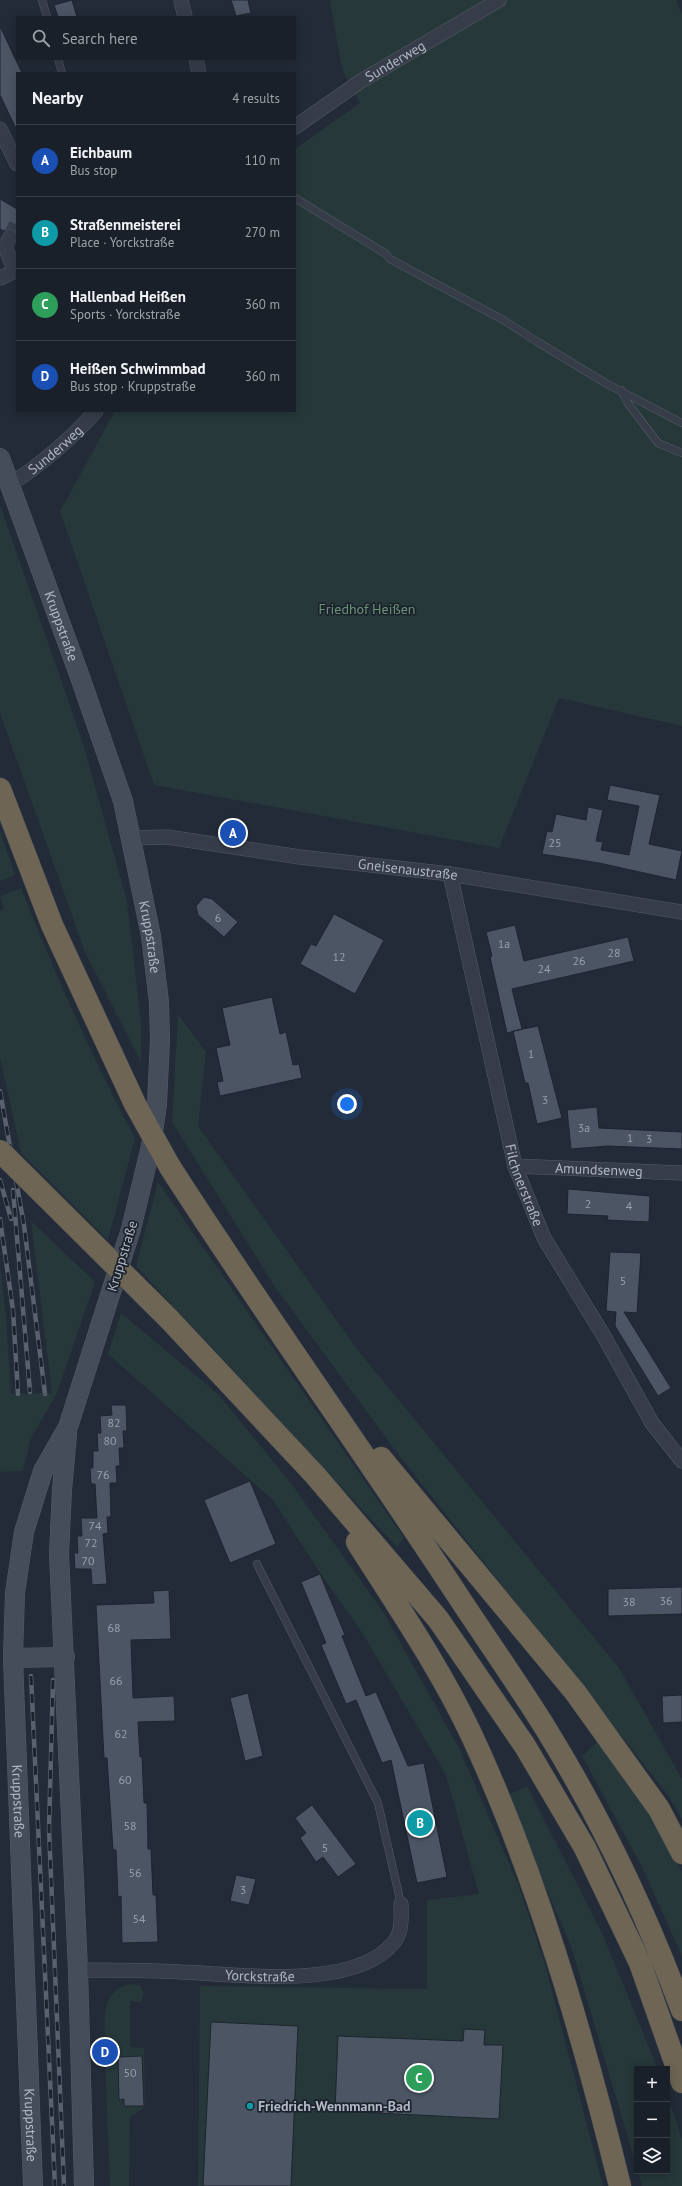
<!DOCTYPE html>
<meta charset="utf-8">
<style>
:root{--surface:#1a202a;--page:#232832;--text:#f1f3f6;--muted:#9fa3a8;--line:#383e47;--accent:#8baff0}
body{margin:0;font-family:"PT Sans",sans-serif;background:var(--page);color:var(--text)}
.controls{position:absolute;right:12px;bottom:12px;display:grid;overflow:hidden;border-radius:0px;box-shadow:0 2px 10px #0003}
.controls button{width:36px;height:36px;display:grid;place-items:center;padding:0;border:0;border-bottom:1px solid var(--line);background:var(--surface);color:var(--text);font:20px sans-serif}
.you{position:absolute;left:347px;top:1104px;width:14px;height:14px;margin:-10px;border:3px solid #fff;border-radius:50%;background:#1a73e8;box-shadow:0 0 0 6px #1a73e833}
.badge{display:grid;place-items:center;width:26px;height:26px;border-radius:50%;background:var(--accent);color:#fff;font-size:13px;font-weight:700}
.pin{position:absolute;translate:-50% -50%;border:2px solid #fff;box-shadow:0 1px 4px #0006}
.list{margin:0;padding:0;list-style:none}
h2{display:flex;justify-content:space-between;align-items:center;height:52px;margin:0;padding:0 16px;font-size:17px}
h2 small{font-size:13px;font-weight:400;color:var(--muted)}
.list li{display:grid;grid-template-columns:26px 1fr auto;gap:12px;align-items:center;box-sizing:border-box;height:72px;padding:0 16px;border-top:1px solid var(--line)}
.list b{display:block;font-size:15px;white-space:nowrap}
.list p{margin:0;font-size:13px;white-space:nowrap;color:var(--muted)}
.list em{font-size:13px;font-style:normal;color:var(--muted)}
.icon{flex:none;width:22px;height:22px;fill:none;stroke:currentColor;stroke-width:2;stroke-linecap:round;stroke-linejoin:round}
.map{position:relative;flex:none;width:682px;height:2186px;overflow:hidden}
.search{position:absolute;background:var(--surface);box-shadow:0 2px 10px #0003;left:16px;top:16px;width:280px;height:44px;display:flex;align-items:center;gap:10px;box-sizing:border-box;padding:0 14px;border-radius:0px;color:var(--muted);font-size:15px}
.panel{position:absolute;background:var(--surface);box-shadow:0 2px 10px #0003;left:16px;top:72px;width:280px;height:340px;border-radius:0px}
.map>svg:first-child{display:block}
</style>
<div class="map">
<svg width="682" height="2186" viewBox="0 0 682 2186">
<rect width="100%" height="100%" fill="#232b38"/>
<path fill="#26383a" d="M330 0H676L682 14V726L559 698 499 848 154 785 60 511 115 411H295V149L360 103 342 69Z
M0 505 82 740 127 901 141 1022V1062L85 952 0 713Z
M0 831 15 875 0 881Z
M21 888C55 974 92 1057 135 1138L108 1240 21 1153 0 1058V911L4 909 0 896Z
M178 1014 206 1052 198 1126 360 1353 619 1668 682 1779V1819L668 1795 398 1454 275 1287 172 1122Z
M158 1182 404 1538 397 1547 136 1266Z
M31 1221 95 1282 57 1393 30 1440 23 1471 0 1472V1265L6 1317 11 1394 52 1393Z
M121 1313 218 1394 290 1482 384 1613 459 1748 518 1884 545 1964 603 2186H198L200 1986 427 1989V1900L479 1894 446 1775 363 1634 320 1573 273 1500 108 1354Z
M598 1741 644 1802 682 1872V1956L642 1867 582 1756Z
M527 1786 602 1933 658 2069H637V2168L571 1946 506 1796Z
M132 1984 140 1985 144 1994 141 2002 130 2001V2047L144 2048 145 2107 130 2117 129 2186H110L105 2058H110L109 2047 105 2046C105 2021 99 1989 132 1984Z
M667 2094 682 2139V2186H642L638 2171H667Z"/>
<path fill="#4b5564" stroke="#1e252f" d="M72 0 77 17H58L54 5Z
M231 0H248L251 13 236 16Z
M0 26 22 73H17V131L0 95Z
M0 199 17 209V232L13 229 4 231 0 229Z
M610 785 660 795 649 844 682 851 676 880 599 863 542 854 547 831 552 832 556 814 586 820 588 807 603 810 596 841 603 842 601 850 629 855 639 806 607 800Z
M204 897 212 899 238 922 224 937 198 915 196 906Z
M334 914 384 940 355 994 300 964 311 944 316 946Z
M515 925 524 961 628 937 634 961 512 989 522 1029 507 1033 490 957 492 956 486 932Z
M272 997 280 1034 286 1032 293 1065 299 1064 302 1078 220 1096 217 1082 223 1081 216 1048 230 1045 222 1008Z
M538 1026 562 1118 537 1124 528 1083H525L513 1031Z
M597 1107 599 1128 682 1132V1149L608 1146 571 1149 567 1110Z
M568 1189 650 1196 649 1222 607 1220 608 1216 567 1214Z
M610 1252 641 1253 637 1313 624 1312 671 1388 658 1396 615 1326 616 1312 606 1311Z
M111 1405H126L127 1431H123L124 1448H119L120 1466H116L117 1483H110L111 1517H107L108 1533 103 1534 107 1584 92 1585 91 1569H75L74 1553H78L77 1536H82L81 1518H97L95 1484H91L90 1468H93V1451H98L97 1433H101L100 1416 112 1415Z
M250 1481 276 1544 230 1563 204 1500Z
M320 1574 345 1635 342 1636 366 1696 376 1692 408 1766 424 1763 447 1877 417 1883 391 1760 382 1763 356 1700 346 1704 321 1645 326 1643 301 1582Z
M682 1587V1614L608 1616V1589Z
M169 1590 171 1639 131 1640 133 1698 174 1696 175 1721 138 1722 140 1757 142 1756 144 1803H147L148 1849H151L153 1895H156L158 1942 122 1943 121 1896 118 1897 116 1850H113L107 1758H104L96 1605 154 1603 153 1591Z
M248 1693 263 1756 245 1761 230 1698Z
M682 1695V1722L663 1723 662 1696Z
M312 1805 356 1864 338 1877 323 1857 316 1862 300 1838 306 1833 295 1818Z
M236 1875 256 1879 249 1905 230 1901Z
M211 2022 298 2026 291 2186H203Z
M464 2029 485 2030 484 2045H503L499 2119 335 2111 338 2036 463 2041Z
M142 2056 144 2106H124V2099L119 2100 118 2057Z"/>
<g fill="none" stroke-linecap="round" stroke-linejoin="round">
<path stroke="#38404d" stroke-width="14" stroke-dasharray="14 7" stroke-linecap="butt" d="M10 237 17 222"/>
<defs>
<path id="lane" d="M42 0 47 17
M58 59 62 73
M295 198 386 254 390 259 505 321 536 341 607 384 682 423
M621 390 627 402 658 443 682 453
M257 1564 378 1803 401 1904"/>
<g id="street">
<path d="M181 0 185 17"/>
<path d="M196 59 199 73"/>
<path id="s1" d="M295 127 361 81 499 0"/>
<path d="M0 129 17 164"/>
<path d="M0 278 15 271 5 247 10 237"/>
<path id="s2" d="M11 484C43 463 70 440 96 411"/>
<path id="s3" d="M132 838 167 837 300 857 450 874 682 912"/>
<path id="s4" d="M450 874 515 1166 544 1238 602 1333 652 1423 682 1461"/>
<path id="s5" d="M515 1166 682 1173"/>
<path id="s6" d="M78 1970C113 1970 147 1970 181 1972 237 1974 356 1991 394 1942 403 1931 401 1916 401 1904"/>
</g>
<g id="secondary">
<path id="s7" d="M0 458 80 677 123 801 151 936 159 1002 160 1039 157 1104 151 1146 131 1229 68 1427 43 1471 24 1532 15 1593 13 1658 33 2186"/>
<path d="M67 1434 62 1490 59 1554 78 1970 84 2186"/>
<path d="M13 1658 65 1657"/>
</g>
<path id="highway" d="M0 789 52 925 135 1104
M170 1167C263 1312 364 1452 458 1596 487 1640 518 1684 546 1729 600 1817 646 1913 682 2010
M169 1319 315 1475 438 1619 525 1746 585 1848 640 1963 682 2082
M381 1458 575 1692 659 1809 682 1853
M357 1542C397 1605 440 1668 472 1736 537 1876 583 2036 620 2186"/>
</defs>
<use href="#lane" stroke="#545b66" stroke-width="8"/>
<use href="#street" stroke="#545b66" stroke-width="15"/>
<use href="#secondary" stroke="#545b66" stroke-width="20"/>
<use href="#highway" stroke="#414853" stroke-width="23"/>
<use href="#lane" stroke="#363d49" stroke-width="7"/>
<use href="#street" stroke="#363d49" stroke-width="14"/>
<use href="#secondary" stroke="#454d5b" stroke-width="19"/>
<use href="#highway" stroke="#6e6554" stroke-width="22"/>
<defs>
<path id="rail" d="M0 1091 24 1225 45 1394
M0 1180 11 1219
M13 1190 30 1392
M0 1219 13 1310 18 1394
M31 1676 55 2186
M53 1680 49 1829 64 2186"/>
</defs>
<use href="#rail" stroke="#59616f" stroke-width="4.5"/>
<use href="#rail" stroke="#1c232d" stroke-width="3" stroke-dasharray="9" stroke-linecap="butt"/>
<defs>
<path id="highway-bridge" d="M135 1104 170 1167
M0 1151 169 1319"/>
</defs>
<use href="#highway-bridge" stroke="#414853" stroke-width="23" stroke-linecap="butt"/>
<use href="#highway-bridge" stroke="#6e6554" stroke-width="22"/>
</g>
<circle fill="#0f9aa8" stroke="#1c232d" stroke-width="1.5" cx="250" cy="2106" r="4"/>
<g text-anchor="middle" stroke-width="3.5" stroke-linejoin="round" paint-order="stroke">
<g font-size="12" fill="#989fad">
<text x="555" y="847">25</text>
<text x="218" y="922">6</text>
<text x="504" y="948">1a</text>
<text x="614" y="957">28</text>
<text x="339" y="961">12</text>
<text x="579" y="965">26</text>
<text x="544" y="973">24</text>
<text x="531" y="1058">1</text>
<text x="545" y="1104">3</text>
<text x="584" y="1132">3a</text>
<text x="630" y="1142">1</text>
<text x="649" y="1143">3</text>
<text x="588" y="1208">2</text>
<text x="629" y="1210">4</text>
<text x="623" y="1285">5</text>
<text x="114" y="1427">82</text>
<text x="110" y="1445">80</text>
<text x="103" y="1479">76</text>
<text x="95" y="1530">74</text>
<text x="91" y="1547">72</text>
<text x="88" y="1565">70</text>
<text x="666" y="1605">36</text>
<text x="629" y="1606">38</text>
<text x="114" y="1632">68</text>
<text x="116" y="1685">66</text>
<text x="121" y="1738">62</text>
<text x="125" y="1784">60</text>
<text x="130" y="1830">58</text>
<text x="325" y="1852">5</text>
<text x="135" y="1877">56</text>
<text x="243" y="1894">3</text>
<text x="139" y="1923">54</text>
<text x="130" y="2077">50</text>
</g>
<g font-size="14" fill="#b1b8c5" stroke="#1c232d">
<text dy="5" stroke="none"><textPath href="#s1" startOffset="120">Sunderweg</textPath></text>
<text dy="5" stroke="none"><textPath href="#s2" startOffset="56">Sunderweg</textPath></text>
<text dy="5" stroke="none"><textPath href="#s7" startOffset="179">Kruppstraße</textPath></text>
<text dy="5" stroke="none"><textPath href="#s3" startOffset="278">Gneisenaustraße</textPath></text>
<text dy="5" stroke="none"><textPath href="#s7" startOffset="503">Kruppstraße</textPath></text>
<text dy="5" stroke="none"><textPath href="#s5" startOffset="84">Amundsenweg</textPath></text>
<text dy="5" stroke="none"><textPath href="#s4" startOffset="320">Filchnerstraße</textPath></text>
<text transform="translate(122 1256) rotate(-73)" y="5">Kruppstraße</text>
<text dy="5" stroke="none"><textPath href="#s7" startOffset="1391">Kruppstraße</textPath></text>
<text dy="5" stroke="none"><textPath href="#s6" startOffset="182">Yorckstraße</textPath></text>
<text dy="5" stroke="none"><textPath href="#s7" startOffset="1715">Kruppstraße</textPath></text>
</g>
<g font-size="14" fill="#6a9475" stroke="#1c232d">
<text x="367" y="614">Friedhof Heißen</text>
</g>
<g font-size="14" font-weight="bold" fill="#b1b8c5" stroke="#1c232d" text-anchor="start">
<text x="258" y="2111">Friedrich-Wennmann-Bad</text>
</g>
</g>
</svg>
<div class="controls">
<button>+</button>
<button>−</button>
<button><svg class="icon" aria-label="layers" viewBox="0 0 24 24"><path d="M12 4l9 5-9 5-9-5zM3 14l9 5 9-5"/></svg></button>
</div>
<div class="you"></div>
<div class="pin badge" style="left:233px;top:833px;background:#1a4fb4">A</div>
<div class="pin badge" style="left:420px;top:1823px;background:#0f9aa8">B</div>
<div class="pin badge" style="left:419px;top:2078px;background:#2e9e5b">C</div>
<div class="pin badge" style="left:105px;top:2052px;background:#1a4fb4">D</div>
<div class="search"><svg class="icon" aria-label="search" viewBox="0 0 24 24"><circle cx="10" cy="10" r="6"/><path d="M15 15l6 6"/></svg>Search here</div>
<section class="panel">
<h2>Nearby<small>4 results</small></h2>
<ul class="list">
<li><span class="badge" style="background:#1a4fb4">A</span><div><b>Eichbaum</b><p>Bus stop</p></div><em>110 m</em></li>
<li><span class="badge" style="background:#0f9aa8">B</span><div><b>Straßenmeisterei</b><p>Place · Yorckstraße</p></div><em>270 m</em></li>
<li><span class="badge" style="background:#2e9e5b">C</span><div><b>Hallenbad Heißen</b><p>Sports · Yorckstraße</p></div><em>360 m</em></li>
<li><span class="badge" style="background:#1a4fb4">D</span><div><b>Heißen Schwimmbad</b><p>Bus stop · Kruppstraße</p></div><em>360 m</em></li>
</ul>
</section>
</div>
